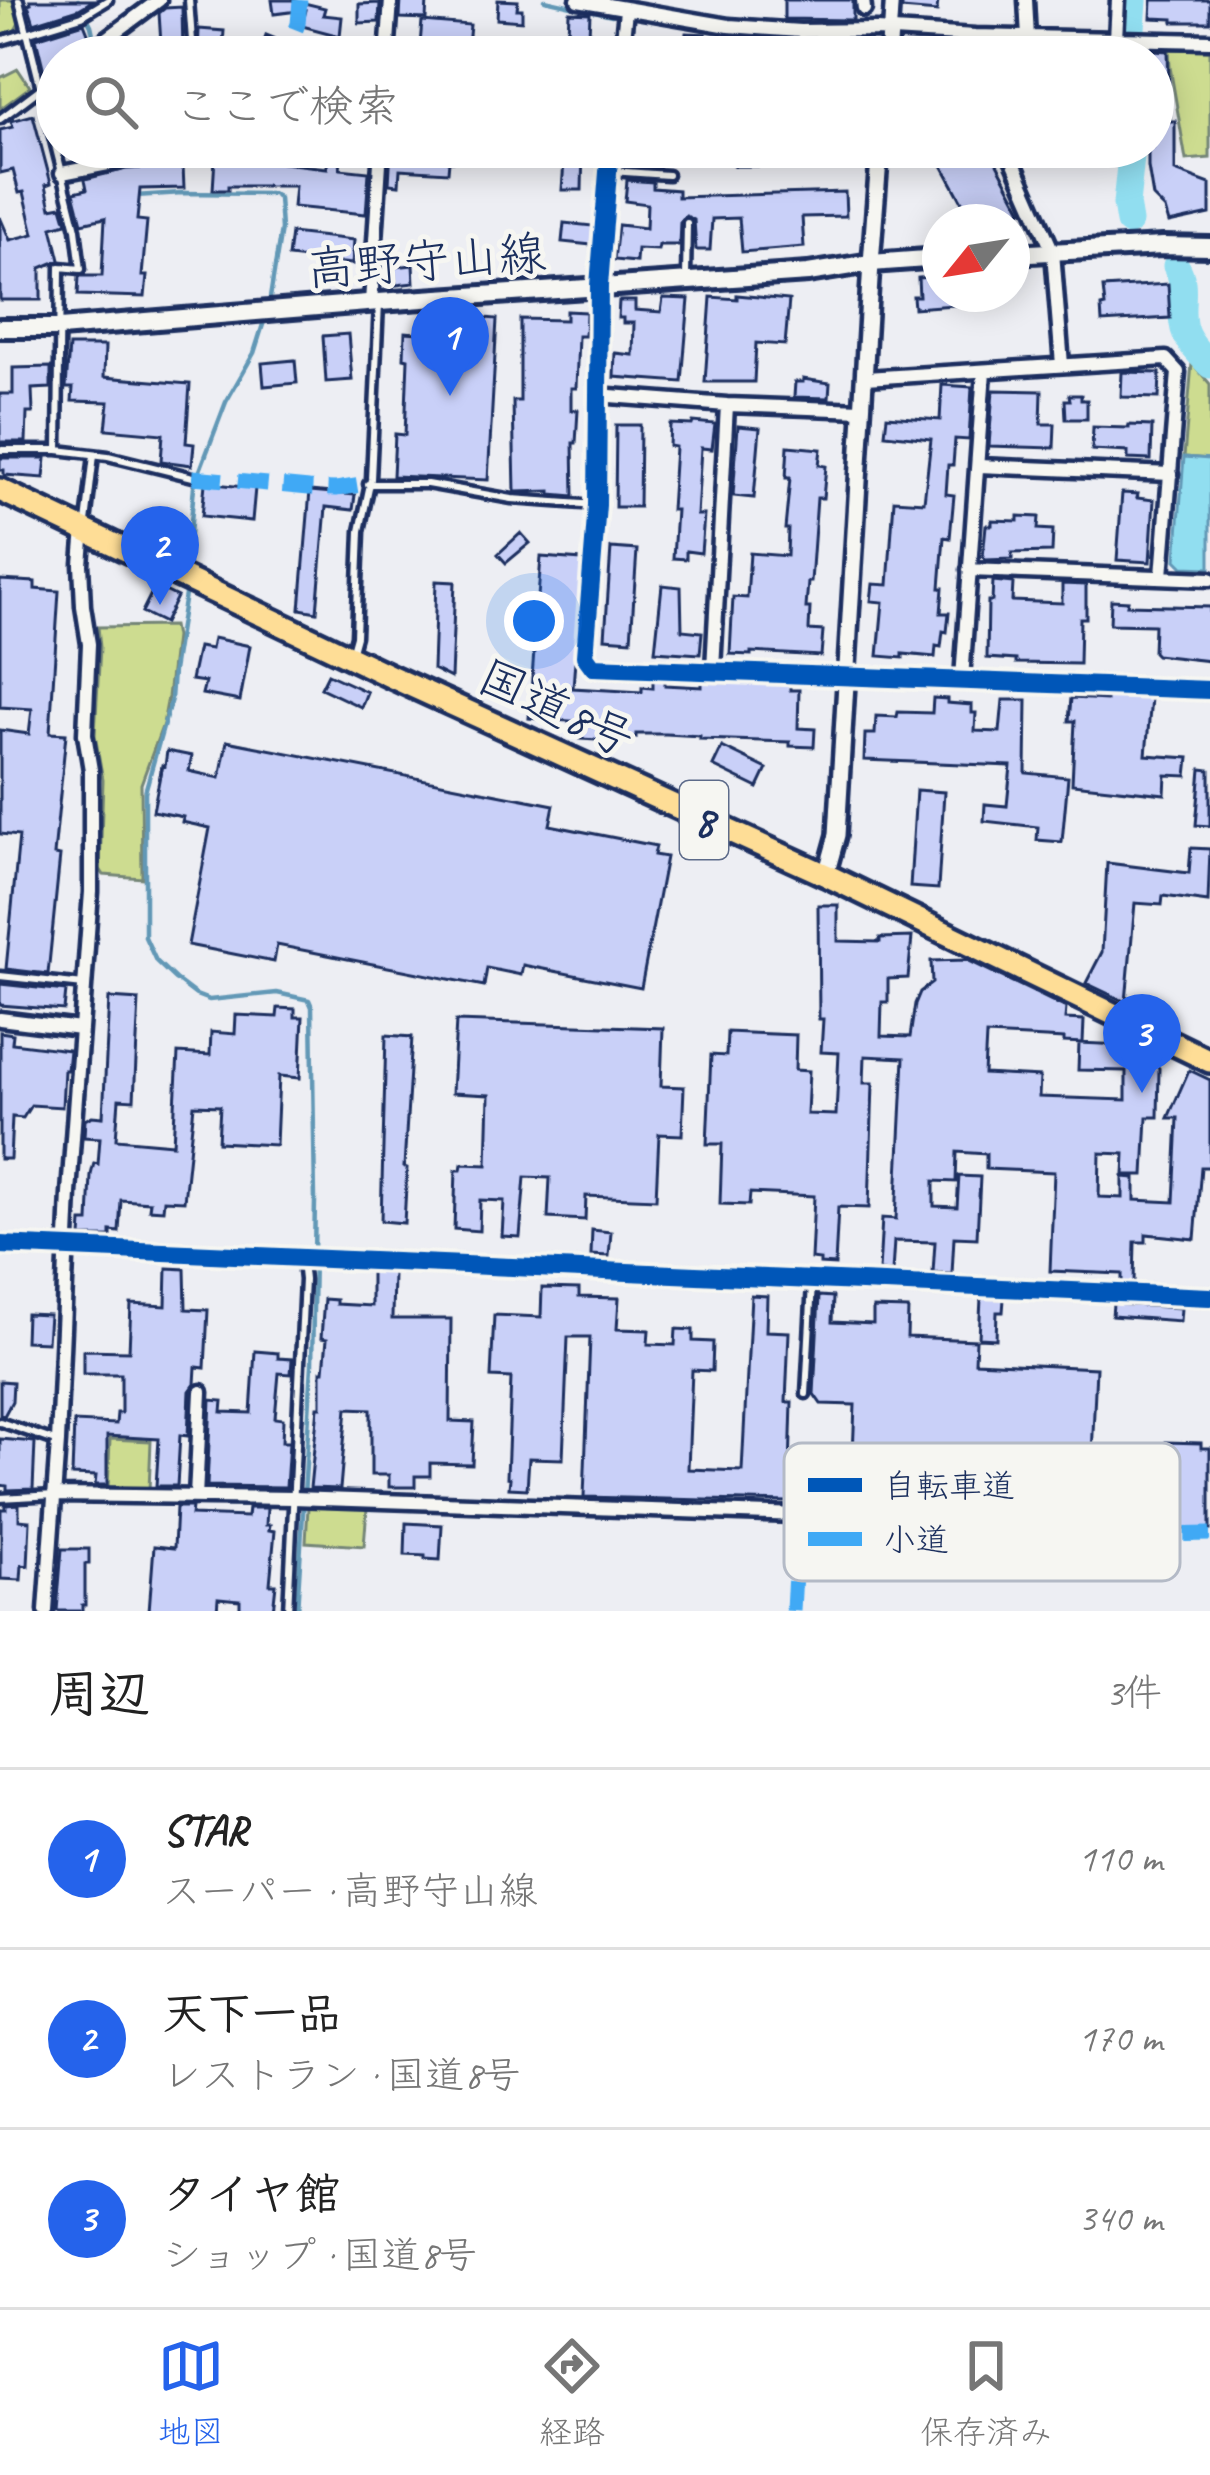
<!DOCTYPE html>
<html lang="ja">
<meta charset="utf-8">
<style>
:root{--surface:#fff;--page:#f2f2f2;--text:#222;--muted:#767676;--line:#e0e0e0;--accent:#2563eb}
body{margin:0;font-family:Caveat,"Klee One",sans-serif;background:var(--page);color:var(--text)}
.compass{position:absolute;left:922px;top:204px;width:108px;height:108px;border-radius:50%;background:var(--surface);box-shadow:0 6px 30px #0003;rotate:240deg}
.you{position:absolute;left:534px;top:621px;width:42px;height:42px;margin:-30px;border:9px solid #fff;border-radius:50%;background:#1a73e8;box-shadow:0 0 0 18px #1a73e833}
.badge{display:grid;place-items:center;width:78px;height:78px;border-radius:50%;background:var(--accent);color:#fff;font-size:39px;font-weight:700}
.pin{position:absolute;translate:-50% -99px;filter:drop-shadow(0 3px 6px #0008)}
.pin::after{content:'';position:absolute;top:63px;width:42px;height:36px;background:inherit;clip-path:polygon(0 0,100% 0,50% 100%)}
.list{margin:0;padding:0;list-style:none}
h2{display:flex;justify-content:space-between;align-items:center;height:156px;margin:0;padding:0 48px;font-size:51px}
h2 small{font-size:39px;font-weight:400;color:var(--muted)}
.list li{display:grid;grid-template-columns:78px 1fr auto;gap:36px;align-items:center;box-sizing:border-box;height:180px;padding:0 48px;border-top:3px solid var(--line)}
.list b{display:block;font-size:45px;white-space:nowrap}
.list p{margin:0;font-size:39px;white-space:nowrap;color:var(--muted)}
.list em{font-size:39px;font-style:normal;color:var(--muted)}
.icon{flex:none;width:66px;height:66px;fill:none;stroke:currentColor;stroke-width:2;stroke-linecap:round;stroke-linejoin:round}
.map{position:relative;flex:none;width:1210px;height:1611px;overflow:hidden}
.search{position:absolute;background:var(--surface);box-shadow:0 6px 30px #0003;left:36px;right:36px;top:36px;height:132px;display:flex;align-items:center;gap:30px;box-sizing:border-box;padding:0 42px;border-radius:66px;color:var(--muted);font-size:45px}
.sheet{height:696px;background:var(--surface)}
nav{display:flex;justify-content:space-around;align-items:center;box-sizing:border-box;height:168px;border-top:3px solid var(--line);background:var(--surface);font-size:33px;color:var(--muted)}
nav a{display:grid;justify-items:center;gap:6px}
nav .on{color:var(--accent)}
.map>svg:first-child{display:block}
</style>
<div class="map">
<svg width="1210" height="1611" viewBox="0 0 1210 1611">
<rect width="100%" height="100%" fill="#edeef3"/>
<filter id="ink" filterUnits="userSpaceOnUse"><feTurbulence type="fractalNoise" baseFrequency=".00833" numOctaves="2"/><feDisplacementMap in="SourceGraphic" scale="24" xChannelSelector="R" yChannelSelector="G"/><feConvolveMatrix kernelMatrix="1 2 1 2 8 2 1 2 1" color-interpolation-filters="sRGB"/></filter>
<g filter="url(#ink)">
<path fill="#cddc90" stroke="#748677" stroke-width="3" d="M0 0H14L19 23 14 32 0 36Z
M1169 49 1210 50V158L1186 160 1170 67Z
M18 69 30 87 0 109V78Z
M1192 363 1210 384V459L1184 457Z
M173 626 175 637 168 697 163 724 141 784 142 878 104 875 100 869 103 780 95 735 100 647 98 627Z
M110 1439 151 1441 149 1490 108 1489Z
M308 1507 367 1508 364 1546 306 1542Z"/>
<path fill="#91def0" stroke="#6298b6" stroke-width="3" d="M1184 457 1210 459V568L1183 567 1176 560Z"/>
<g fill="none" stroke-linecap="round" stroke-linejoin="round">
<path stroke="#6298b6" stroke-width="4.5" d="M78 0 91 25 98 57
M545 0 612 15
M112 147 114 177
M135 196 182 193 273 194 279 198 281 229 269 304
M187 570 194 486 226 402 254 353 266 315
M186 588 173 671 171 699 145 792V937L156 961 175 979 196 995 209 1000 277 993 309 1000 312 1007 315 1200 312 1365 297 1611"/>
<path stroke="#91def0" stroke-width="27" d="M1130 57 1134 0
M1129 222 1126 204 1132 147
M1176 266C1188 284 1179 304 1183 324 1185 340 1199 353 1210 365"/>
</g>
<path fill="#c9d0f8" stroke="#1b2f5e" stroke-width="3" d="M30 0H94L79 9 34 23 28 4 31 3Z
M272 0H292L325 8 323 15 342 17 340 36 302 26 306 10 274 14Z
M401 0H427L426 19 400 18Z
M498 0 518 1 517 9H522V21L497 19Z
M784 0H853V20L784 19Z
M902 0H938L937 12 902 9Z
M1152 0H1210V22H1173V19L1151 18Z
M380 3 379 22 359 23V4Z
M182 7 183 57H124V51L161 44 159 13 165 8Z
M569 12 590 13 588 57H567Z
M422 21 470 25 467 57H419Z
M84 23 90 38 83 47 65 57H57V66L44 71 36 38Z
M199 29 224 31 222 57H198Z
M686 33 706 34 704 57H684Z
M266 35 286 43 280 57H258Z
M1154 50 1168 51 1170 121H1175V171L1210 184V214L1169 223 1165 209 1153 197 1148 167V147H1153Z
M33 115 51 183 46 185 51 208 62 206 67 223 52 227 60 260 41 268V300H0V217L10 240 34 234 24 192 19 193 13 170 0 173V130L13 127 11 121Z
M71 147H172V151L125 154 116 152 75 160Z
M328 147H342L340 169 369 172 366 214 293 207 295 186H228V190H213L215 158H233L234 149 243 154H281L282 163 327 168Z
M391 147H449L454 149 453 161H449L448 172 400 169 399 185 389 184Z
M565 147H583L582 190H562Z
M627 147H664L663 162 655 161V167L628 165 629 158H625Z
M690 147H832L831 164 764 162V166H734V163L689 159Z
M976 147H988L1022 210 1000 222H973L942 165Z
M183 166 184 188 140 189 137 220 147 221 142 276H147L145 297 78 295 79 276H102L105 218 82 223 74 192 87 189 85 179 126 169Z
M627 180 653 182V188L678 190V197L845 192 846 216 802 217 804 247 742 252 739 218 712 219 710 250H696L694 220 686 216 680 222 679 245H659L658 250 637 249 636 262 614 260 618 225 646 228 647 204 625 201Z
M564 223 593 226 592 245 562 242Z
M291 233 354 240 352 264 288 257Z
M413 265 414 283 396 285 394 267Z
M940 276V294H981V303L914 308 913 296H919L918 278Z
M1168 284 1170 318 1102 322 1101 307 1105 306 1103 288Z
M737 295 789 300 785 345 756 343 754 382H705L711 297 737 299Z
M663 298 689 299 682 382 614 377 615 353 633 355 634 323H623V318H618L619 301H635V310L661 312Z
M566 311 586 312 585 336H578L576 388H571V410H578L576 443H573L574 496 551 494V491L515 492 513 401H520V319L566 320Z
M463 316 497 319 488 480 393 476 395 434 405 435 408 359 404 358 405 332 462 336Z
M348 334 352 380 326 382 323 336Z
M69 346H105L104 377 190 384 186 443 194 444 192 465 161 461 163 434 106 429 109 402 72 401 73 388H66Z
M295 360 297 383 264 386 262 363Z
M51 367V388L32 389 33 413H27L26 442H0V394H13V368Z
M1122 372 1160 373 1159 398 1121 397Z
M803 379 830 383 829 398 794 397 795 382H803Z
M942 385 972 387 969 440 955 439 953 465H948L946 494 954 495 950 538 944 537 940 588H943L941 613H949L947 632 943 631 941 647 936 646 935 657 903 654V658L878 656 883 602 871 601 873 584 888 585 894 500 924 502 931 439 885 434 887 416 940 420Z
M993 390 1042 391 1041 424H1055L1054 448 989 446Z
M1069 395H1081V400H1087V419H1066L1065 400H1070Z
M693 422 715 424 712 449 701 448 697 515H704L701 553 686 551V559L673 558 676 510H671L675 447 669 446 670 424 692 425Z
M616 425H640L639 507H615Z
M1129 425 1152 426 1151 460 1128 459V452L1092 450 1093 427 1129 428Z
M738 426 760 428 754 498 733 496Z
M788 446 821 449 819 465 826 466 823 498H817L811 582H808L806 608H810L809 630 823 631 821 656 751 652V655L730 654 733 597 747 598 750 553 787 556 788 529H785L790 478H786Z
M0 458H46L44 478 4 475V470H0Z
M205 483 255 488 252 521 202 516Z
M310 491 355 495 353 510 326 507 317 612 300 609Z
M1122 493 1138 494 1137 498 1154 500 1150 562 1117 560Z
M1018 516 1039 517 1038 529 1053 530 1052 552 1012 553V559L985 560 983 556 986 525H992V520L1018 521Z
M521 533 530 543 506 563 498 554Z
M611 548 637 550 631 640 605 638Z
M541 557 582 560 573 688 642 692V687L653 688V680H665V685L702 687V682L790 685V690H799L798 728 815 729 814 747 790 746V742L700 739V736L666 734H636V738L597 740 581 739 582 722 529 718Z
M0 580 35 582V589L59 591 50 733 66 734 54 855 60 856 48 974 6 969 19 836 0 834V730L29 734 32 709 0 707Z
M436 581 455 582 451 678 433 669Z
M993 581 1013 583 1012 601 1062 603V584L1086 585V618H1080L1079 664 1016 663V660L987 658 988 601H992Z
M662 585 681 587 682 630 702 632 700 654 655 651Z
M155 586 177 597 164 623 142 612Z
M1111 600 1128 601 1127 605 1210 607V661L1156 655 1153 652 1154 625 1110 624Z
M213 638 250 646 240 701 202 694 205 682 191 680 198 647 211 649Z
M328 674 367 692 361 707 321 688Z
M1106 697 1151 698 1146 755 1189 758 1187 776 1166 775 1165 794 1072 784 1075 721H1069L1071 698 1106 700Z
M933 698 947 699V703L972 705V713H976L975 731 1000 732 1003 700H1027L1026 773 1068 777 1062 842 1037 840 1038 827 984 821 985 804 1007 806 1011 766 864 760 865 734H875L876 716 897 717 898 712 932 713Z
M227 741 554 805 550 825 656 846 654 855 666 857 641 988 523 965 521 975 487 968 484 986 277 945 274 962 188 945 210 828 182 822 183 817 153 811 162 765 165 766 167 751 192 756 189 771 220 778Z
M722 747 767 769 758 788 713 766Z
M1201 769 1210 770V826L1196 825Z
M916 790 944 792 938 889 910 887Z
M1191 848 1210 849 1208 902 1163 896 1162 905 1135 903 1126 1002 1086 983 1102 952 1107 863 1189 873Z
M818 905H838V941L880 942V938L912 937 908 978 888 979V1002H882L881 1036 910 1037 915 1004 920 992 932 983 931 961 967 960 1066 1008 1065 1019 1084 1020 1083 1043 1064 1042V1039L986 1035 984 1074 1040 1077 1039 1097 1126 1100V1071L1078 1070 1079 1043 1124 1045V1054H1145L1159 1068 1158 1117H1147L1144 1175H1124L1125 1154 1100 1153 1099 1197 1123 1198V1177L1135 1178V1200L1174 1202 1178 1118H1168L1189 1070 1210 1080V1167H1201L1195 1239 1146 1234V1242H1135L1134 1283H1122V1274L1050 1271 1054 1172 986 1169V1154L957 1152 956 1182 934 1181V1206L957 1207 959 1176 980 1177 977 1238 954 1237 952 1274 933 1273 935 1242 894 1241 892 1272 879 1271 882 1218 896 1219 904 1058 865 1056 864 1083H873L869 1208 838 1207 835 1265 820 1264V1260L811 1259 814 1196 750 1193 749 1205 720 1204 722 1144H707L711 1055 726 1056 727 1032 796 1035 795 1070 809 1071 807 1114 836 1115 839 1053 821 1052 823 1019H819Z
M0 984 66 991 64 1010 0 1005Z
M109 998 139 1000 134 1100 119 1099 116 1139 173 1144 178 1053 210 1055 211 1032 235 1034 236 1015 277 1017 278 1008 295 1009V1017H303L300 1078 279 1076 276 1145 218 1142 220 1106 194 1105 184 1201 164 1200 163 1210 149 1209 150 1202 121 1200 119 1232 111 1231V1237H81L82 1222H89L91 1175 94 1163 98 1164 100 1138 84 1137 85 1120 92 1116 103 1117Z
M456 1021 663 1028 661 1086 684 1087 682 1135 659 1134 656 1199 586 1196 585 1220 548 1218 550 1178 525 1177 520 1237 502 1236 504 1201 480 1200 479 1231 454 1229 456 1170H461L462 1164 487 1165 489 1095 452 1093Z
M0 1032 13 1034 12 1043 69 1050 67 1070H64L62 1107 31 1105 23 1118 12 1117 10 1159H0Z
M386 1035 412 1037 404 1167 407 1168 404 1223 381 1221Z
M592 1230 611 1232 609 1256 591 1255Z
M167 1268 185 1269 186 1309 208 1310 205 1368 196 1367 195 1384 190 1391 188 1436 180 1435 177 1486H156L159 1439 107 1436V1485H95L96 1476 72 1475 74 1422 116 1424 117 1413H121V1374H83V1350L129 1351 131 1304 166 1306Z
M371 1272H393L392 1319H451L450 1421 474 1422 472 1464 430 1463V1476H415V1487H389V1475H371V1409L347 1408 340 1489 310 1488 318 1407H321V1371H324L327 1339 321 1338 324 1299 336 1300V1304L371 1306Z
M542 1288 579 1289V1297L619 1298 617 1329 649 1330 648 1344 675 1345 676 1329 693 1330V1341L713 1342 712 1371 692 1370 688 1469 742 1471 751 1295 767 1296 766 1331 789 1332 786 1402H792L789 1502 584 1497 590 1337H568L563 1459 529 1458 527 1489 509 1488 510 1478 507 1477 511 1378 491 1377 494 1315 541 1317Z
M819 1296 833 1297 832 1322 873 1324V1308L908 1309 907 1337 976 1340 975 1362 1096 1368 1089 1520 1044 1518 1043 1530 1018 1528 1019 1508 968 1506 966 1520 925 1515 920 1510 904 1507 851 1504 855 1405 821 1404 814 1394Z
M981 1298 1004 1299 1003 1312H997L996 1339 979 1338Z
M1113 1304 1181 1308 1180 1321 1112 1316Z
M26 1314 49 1315 47 1342 25 1341Z
M255 1351 278 1353V1358L292 1359 291 1374 279 1373 275 1418 283 1419 282 1442H289L286 1487 207 1486 211 1400 223 1401 222 1412 251 1413Z
M0 1381 13 1382 12 1401 4 1416 0 1415Z
M0 1439 35 1442 33 1489 7 1490V1486L0 1485Z
M1166 1442 1201 1443V1448H1210V1530L1162 1528Z
M19 1504V1520L30 1521 28 1566 22 1565 21 1580 1 1579V1509H6V1505Z
M176 1507H192L191 1515 247 1517 248 1508H267L266 1525H270L269 1530 275 1531 270 1584H276L273 1611H240V1600L218 1598 217 1611H149L154 1546 174 1548Z
M406 1523 442 1525 440 1560 425 1559V1556L405 1555Z
M62 1549H89V1564H85V1605H82V1611H57Z"/>
<g fill="none" stroke-linecap="round" stroke-linejoin="round">
<defs>
<path id="service" d="M19 0 76 229 81 269 60 267 58 450
M189 0 192 41 190 57
M0 41 82 16 108 0
M82 57 93 49
M0 119 57 76
M243 147H281
M118 162 172 159 178 158 185 151 184 147
M611 171 668 175
M686 277 687 223
M0 450H58L108 456 193 477
M368 484H427L512 499 597 505
M86 523 94 455
M351 654 356 636 360 531 371 479 379 303
M0 976 84 985
M806 1394 812 1283
M0 1422 58 1442
M0 1498 55 1495
M288 1611 304 1280 302 1261"/>
<path id="minor" d="M578 0 729 26 800 31 876 30 975 36 1210 41
M863 0 864 9
M1026 0 1028 38
M890 32 892 0
M975 36 978 57
M1116 39 1118 0
M93 49 159 0
M387 57 391 0
M621 57 626 10
M610 147 599 286 597 505 585 656 593 667 1210 690
M1007 147 1053 252 1062 365
M62 173 118 162
M371 303 381 147
M866 378 1166 359 1178 372 1162 576
M597 395 727 405 862 410
M979 466 1171 474
M969 570 1210 579
M713 669 727 405
M962 679 984 371
M0 1019 80 1029
M0 1245 1210 1297
M55 1495 293 1498 916 1519
M196 1497 201 1392
M46 1611 58 1442 69 1193 91 892V770L85 734 89 644 83 606 81 564 84 529"/>
<path id="tertiary" d="M888 57 890 32
M826 875 837 835 871 263 880 147"/>
<path id="secondary" d="M1012 254 1163 246 1210 247
M0 328H60L379 302 808 273 871 263 940 258"/>
<path id="trunk" d="M0 490 392 677 826 875 1210 1061"/>
</defs>
<use href="#service" stroke="#1b2f5e" stroke-width="15"/>
<use href="#minor" stroke="#1b2f5e" stroke-width="21"/>
<use href="#tertiary" stroke="#1b2f5e" stroke-width="24"/>
<use href="#secondary" stroke="#1b2f5e" stroke-width="26"/>
<use href="#trunk" stroke="#1b2f5e" stroke-width="30"/>
<use href="#service" stroke="#f6f6f2" stroke-width="6"/>
<use href="#minor" stroke="#f6f6f2" stroke-width="12"/>
<use href="#tertiary" stroke="#f6f6f2" stroke-width="15"/>
<use href="#secondary" stroke="#f6f6f2" stroke-width="16"/>
<use href="#trunk" stroke="#fedd96" stroke-width="21"/>
<path stroke="#3fa9f5" stroke-width="15" stroke-dasharray="30 15" stroke-linecap="butt" d="M300 0 298 24 290 45 313 57
M193 477 309 488 336 489 368 484
M916 1519 1068 1540 1091 1536 1210 1534
M793 1611 798 1515"/>
<defs>
<path id="cycleway" d="M610 147 599 286 597 505 585 656 593 667 1210 690
M0 1245 1210 1297"/>
</defs>
<use href="#cycleway" stroke="#f6f6f2" stroke-width="26"/>
<use href="#cycleway" stroke="#0057b8" stroke-width="18"/>
</g>
</g>
<g text-anchor="middle" stroke-width="10" stroke-linejoin="round" paint-order="stroke">
<rect fill="#f6f6f2" stroke="#5d6b8a" stroke-width="3" x="680" y="781" width="48" height="78" rx="9"/>
<g font-size="45" font-weight="bold" fill="#1b2f5e">
<text x="704" y="836">8</text>
</g>
<g font-size="48" fill="#1b2f5e" stroke="#f6f6f2">
<text transform="translate(426 260) rotate(-4)" y="17">高野守山線</text>
<text transform="translate(557 707) rotate(25)" y="17">国道8号</text>
</g>
</g>
<rect x="784" y="1443" width="396" height="138" rx="18" fill="#f6f6f2" stroke="#b4bac6" stroke-width="3"/>
<rect x="808" y="1478" width="54" height="14" fill="#0057b8"/>
<rect x="808" y="1532" width="54" height="14" fill="#3fa9f5"/>
<g font-size="33" fill="#1b2f5e">
<text x="883" y="1497">自転車道</text>
<text x="883" y="1551">小道</text>
</g>
</svg>
<svg class="compass" viewBox="-18 -18 36 36"><path d="M0-13l5 13h-10z" fill="#e53935"/><path d="M0 13l5-13h-10z" fill="#767676"/></svg>
<div class="you"></div>
<div class="pin badge" style="left:450px;top:396px">1</div>
<div class="pin badge" style="left:160px;top:605px">2</div>
<div class="pin badge" style="left:1142px;top:1093px">3</div>
<div class="search"><svg class="icon" aria-label="search" viewBox="0 0 24 24"><circle cx="10" cy="10" r="6"/><path d="M15 15l6 6"/></svg>ここで検索</div>
</div>
<section class="sheet">
<h2>周辺<small>3件</small></h2>
<ul class="list">
<li><span class="badge">1</span><div><b>STAR</b><p>スーパー · 高野守山線</p></div><em>110 m</em></li>
<li><span class="badge">2</span><div><b>天下一品</b><p>レストラン · 国道8号</p></div><em>170 m</em></li>
<li><span class="badge">3</span><div><b>タイヤ館</b><p>ショップ · 国道8号</p></div><em>340 m</em></li>
</ul>
</section>
<nav>
<a class="on"><svg class="icon" aria-label="map" viewBox="0 0 24 24"><path d="M3 6l6-2 6 2 6-2v14l-6 2-6-2-6 2zM9 4v14M15 6v14"/></svg>地図</a>
<a><svg class="icon" aria-label="directions" viewBox="0 0 24 24"><path d="M12 3l9 9-9 9-9-9zM9 14v-3h6M13 9l2 2-2 2"/></svg>経路</a>
<a><svg class="icon" aria-label="saved" viewBox="0 0 24 24"><path d="M7 4h10v16l-5-4-5 4z"/></svg>保存済み</a>
</nav>
